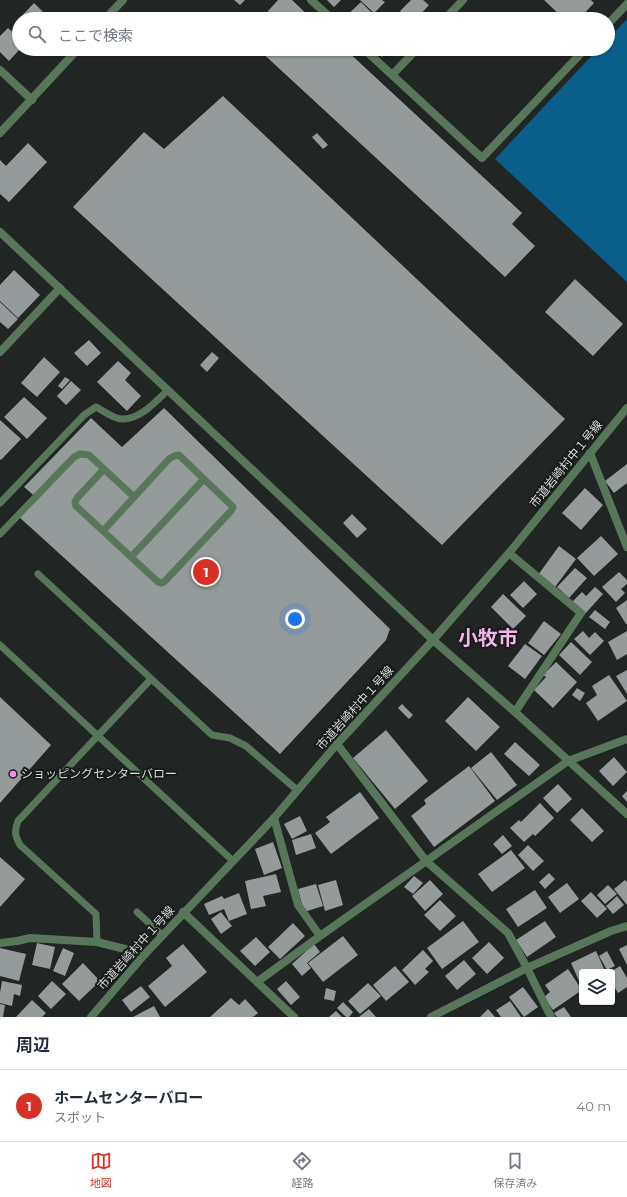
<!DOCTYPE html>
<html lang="ja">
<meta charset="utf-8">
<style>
:root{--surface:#fff;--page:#f6f6f7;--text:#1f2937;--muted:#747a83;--line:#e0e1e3;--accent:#d93025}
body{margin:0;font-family:Montserrat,"Noto Sans JP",sans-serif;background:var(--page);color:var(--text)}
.controls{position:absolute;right:12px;bottom:12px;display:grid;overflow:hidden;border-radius:4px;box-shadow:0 1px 3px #0004}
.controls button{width:36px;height:36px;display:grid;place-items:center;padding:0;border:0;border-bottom:1px solid var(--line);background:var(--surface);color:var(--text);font:20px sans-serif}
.you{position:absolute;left:295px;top:619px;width:14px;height:14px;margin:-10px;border:3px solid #fff;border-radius:50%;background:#1a73e8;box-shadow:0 0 0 6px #1a73e833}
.badge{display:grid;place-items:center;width:26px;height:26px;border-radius:50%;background:var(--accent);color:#fff;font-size:13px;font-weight:700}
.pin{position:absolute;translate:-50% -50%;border:2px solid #fff;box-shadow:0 1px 4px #0006}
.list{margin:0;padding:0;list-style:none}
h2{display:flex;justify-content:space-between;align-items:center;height:52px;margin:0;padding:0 16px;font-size:17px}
h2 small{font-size:13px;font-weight:400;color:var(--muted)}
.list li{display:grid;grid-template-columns:26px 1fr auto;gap:12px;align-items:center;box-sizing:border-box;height:72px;padding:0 16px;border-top:1px solid var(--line)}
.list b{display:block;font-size:15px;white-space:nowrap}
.list p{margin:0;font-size:13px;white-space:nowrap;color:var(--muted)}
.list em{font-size:13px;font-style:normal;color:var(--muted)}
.icon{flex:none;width:22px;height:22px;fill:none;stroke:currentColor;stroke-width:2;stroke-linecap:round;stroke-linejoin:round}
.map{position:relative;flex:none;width:627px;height:1017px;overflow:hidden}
.search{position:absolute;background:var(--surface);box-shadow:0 1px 3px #0004;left:12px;right:12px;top:12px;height:44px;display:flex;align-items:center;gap:10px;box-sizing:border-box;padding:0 14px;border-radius:22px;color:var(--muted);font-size:15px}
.sheet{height:124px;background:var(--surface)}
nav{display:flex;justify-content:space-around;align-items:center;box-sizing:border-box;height:56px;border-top:1px solid var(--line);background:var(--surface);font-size:11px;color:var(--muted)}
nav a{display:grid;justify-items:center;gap:2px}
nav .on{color:var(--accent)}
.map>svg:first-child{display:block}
</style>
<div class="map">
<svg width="627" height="1017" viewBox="0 0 627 1017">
<rect width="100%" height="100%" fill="#212524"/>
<path fill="#095f8a" d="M627 19V282L495 159 598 49H608V39Z"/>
<path fill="#959a9b" d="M234 0H245L240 5Z
M278 0H292L312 19H261Z
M327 0H341L334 7Z
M360 0H382L385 2 374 13Z
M411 0H423L429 5 416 19H408L400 11Z
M544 0H591L594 3 579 19H564Z
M361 2 373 14 367 19H347L345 17Z
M34 3 50 19H19V24L16 22Z
M399 12 406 19H392Z
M8 28 19 38V49H20L9 61 0 52V36Z
M258 49H345L522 213 512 224 535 246 505 277Z
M374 49H389L382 57Z
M223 96 565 419 442 545 73 207 144 132 164 149Z
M317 133 328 145 323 149 312 137Z
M28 143 47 162 9 202 0 194V160L6 166Z
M14 270 40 295 18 318 0 301V285Z
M575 279 623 324 593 356 545 312Z
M0 302 18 319 8 329 0 322Z
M89 340 101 353 87 366 74 353Z
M212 352 219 358 207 372 200 365Z
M44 357 60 372 37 397 21 383Z
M118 361 131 373 125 380 141 396 127 411 97 382Z
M65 377 70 380 62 389 58 386Z
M71 381 81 390 66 405 57 396Z
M24 397 47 418 27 439 4 417Z
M164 408 390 629 386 640 280 754 18 516 38 499 24 487 91 418 122 447Z
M0 420 21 439 1 460 0 459Z
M627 464V483L614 493 605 481Z
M585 488 603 505 581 530 562 513Z
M352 514 367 529 357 538 343 523Z
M601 536 618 554 594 576 577 558Z
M559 546 576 559 555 587 538 575Z
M575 568 587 578 569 598 557 587Z
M619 572 627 580V584L621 589 625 593 616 602 602 587Z
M524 581 537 594 523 608 510 595Z
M595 587 603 594 584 615 571 603 582 592 586 596Z
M503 594 526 616 513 629 491 607Z
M627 600V624H626L616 608Z
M595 610 610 622 605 629 589 617Z
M544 621 561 634 544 655 528 643Z
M583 631 589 638 595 632 604 641 590 655 574 639Z
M627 631V654L617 660 608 642Z
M571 642 592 662 580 675 559 655Z
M525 644 542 656 525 679 508 666Z
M556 662 577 682 553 708 534 690 546 677 543 675Z
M627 670V694L616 676Z
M609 675 627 701 598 721 586 703 597 695 592 686Z
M577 688 585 693 580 701 572 695Z
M0 697 51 745 0 803Z
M468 697 500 727 476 751 445 721Z
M402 704 413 715 409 719 398 708Z
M386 730 428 781 395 809 353 758Z
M515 742 540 765 529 776 504 754Z
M491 752 517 785 497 800 471 768Z
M614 757 627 772 613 786 599 771Z
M469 766 495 801 434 847 411 816 426 804 424 800Z
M558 784 572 799 557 813 543 798Z
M627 791V802L622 796Z
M360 792 379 818 331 854 315 833 330 822 326 817Z
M540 803 554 818 535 836 533 834 524 842 510 828 519 820 521 822Z
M582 808 604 831 592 842 570 820Z
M300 816 307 831 292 839 284 824Z
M311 834 316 848 296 855 292 840Z
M503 835 512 846 502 854 493 844Z
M273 842 282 868 264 875 255 849Z
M528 845 544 861 533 871 518 855Z
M511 850 525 868 492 892 478 874Z
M0 857 25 879 0 907Z
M549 873 555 879 545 889 539 882Z
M276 874 281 892 263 896 266 906 251 909 245 881Z
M414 876 423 883 413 894 404 887Z
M336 880 343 905 325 911 318 885Z
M430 880 443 894 425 911 412 896Z
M625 880 627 882V905L614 889Z
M567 883 579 899 560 913 548 897Z
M316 884 323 906 304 912 298 889Z
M608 885 617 894 605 904 597 895Z
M535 890 547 908 518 927 506 909Z
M591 892 607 909 597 918 581 901Z
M239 893 247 914 229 921 224 909 209 915 204 904 222 896 224 899Z
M617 896 624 905 613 914 606 906Z
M440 900 456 916 440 931 424 915Z
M221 912 232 926 221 934 211 919Z
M463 921 479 942 442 969 427 948Z
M545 921 556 937 527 957 516 940Z
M293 923 305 936 280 959 268 947Z
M343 936 358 955 323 982 308 963Z
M256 937 270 952 255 966 240 951Z
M489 942 504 958 487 974 472 958Z
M37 943 55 947 50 969 32 965Z
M183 944 207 972 165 1007 148 986 172 966 166 958Z
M314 944 320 952 307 963 311 968 302 976 292 964Z
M627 945V965L619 949Z
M0 948 26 954 19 981 0 976Z
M63 948 74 953 65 976 53 971Z
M423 950 433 961 425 969 429 972 415 985 402 970Z
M596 951 605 971 582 972V982L580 983 571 963Z
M607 951 615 966 607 970 599 956Z
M464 960 476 974 457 990 445 976Z
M83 963 100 981 79 1001 62 984Z
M395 966 409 982 386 1001 373 985Z
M620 966 627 978V987L618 993 612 983V971Z
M568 969 582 990 553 1010 544 997 550 992 545 985Z
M2 981 22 985 20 996 14 994 12 1006 0 1003V993Z
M52 981 66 994 51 1009 38 996Z
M286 981 300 997 291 1005 277 989Z
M368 983 381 996 360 1014 348 1001Z
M141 986 150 997 131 1012 122 1000Z
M523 987 538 1007 524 1017 509 997Z
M326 988 336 991 334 1001 324 999Z
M231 998 239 1005 245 999 258 1013 253 1017H210Z
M32 1000 46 1013 42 1017H16Z
M510 1001 521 1017H501L496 1010Z
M343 1002 353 1012 349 1017H346L337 1008Z
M0 1004 5 1005 3 1017H0Z
M154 1006 160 1017H133Z
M564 1007 571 1017H557L554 1013Z
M369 1009 376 1017H359Z
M488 1009 495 1017H480Z
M336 1011 342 1017H329Z"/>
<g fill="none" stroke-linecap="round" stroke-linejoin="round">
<path stroke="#58775a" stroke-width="7" d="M0 503 84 415 96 407C104 411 113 419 122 419 140 420 156 401 168 390
M103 531 169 459 174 456 179 455 233 507 231 511 165 581 162 583 158 582 76 506 75 502 77 498 104 469
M0 534 74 457 80 454 89 455 134 497
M131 557 204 479
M38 574 212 735 230 738 246 746 297 790
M0 645 233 861
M137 912 162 935
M97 942 96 914 20 845C15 836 14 831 18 821L151 679"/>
<path stroke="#58775a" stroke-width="8" d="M311 0 332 19
M105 19 123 0
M445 19 463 0
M608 24 627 4
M364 49 482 158 585 49
M0 70 32 100
M392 75 417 49
M0 133 78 49
M0 352 60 288
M590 453 627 547
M509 553 581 613 515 712
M337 744 426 861 508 933 527 968 551 1017
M274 818 298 905 320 936
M183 912 294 1017
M0 943 17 941 30 938 97 942 145 954
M257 982 320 936 568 761 627 739
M431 1017 527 968 611 931 627 926"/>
<path stroke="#58775a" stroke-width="8" d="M0 232 433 640 515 712 627 814
M91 1017 145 954 274 818 337 744 433 640 509 553 627 408"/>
</g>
<circle fill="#f788ec" stroke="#181b1a" stroke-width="1.5" cx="13" cy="774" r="4"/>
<g text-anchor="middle" stroke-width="4" stroke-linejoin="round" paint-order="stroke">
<g font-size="12" fill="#d9dcdb" stroke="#181b1a">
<text transform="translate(566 464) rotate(-51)" y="4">市道岩崎村中１号線</text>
<text transform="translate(355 708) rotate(-48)" y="4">市道岩崎村中１号線</text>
<text transform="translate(136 948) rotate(-48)" y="4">市道岩崎村中１号線</text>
</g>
<g font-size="12" fill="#d9dcdb" stroke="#181b1a" text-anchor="start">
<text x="21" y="778">ショッピングセンターバロー</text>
</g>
<g font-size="20" font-weight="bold" fill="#f2b4ea" stroke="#181b1a">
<text x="488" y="645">小牧市</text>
</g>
</g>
</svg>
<div class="controls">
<button><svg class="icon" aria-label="layers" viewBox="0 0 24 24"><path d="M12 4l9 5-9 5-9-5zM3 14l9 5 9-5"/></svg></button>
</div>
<div class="you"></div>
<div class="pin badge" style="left:206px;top:572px">1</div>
<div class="search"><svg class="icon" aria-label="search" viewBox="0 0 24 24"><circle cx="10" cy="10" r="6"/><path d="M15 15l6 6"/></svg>ここで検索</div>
</div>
<section class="sheet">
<h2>周辺<small></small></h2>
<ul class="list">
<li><span class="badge">1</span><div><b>ホームセンターバロー</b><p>スポット</p></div><em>40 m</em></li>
</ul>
</section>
<nav>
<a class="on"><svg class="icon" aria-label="map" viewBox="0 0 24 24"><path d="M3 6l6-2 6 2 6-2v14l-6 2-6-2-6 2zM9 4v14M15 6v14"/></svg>地図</a>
<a><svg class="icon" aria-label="directions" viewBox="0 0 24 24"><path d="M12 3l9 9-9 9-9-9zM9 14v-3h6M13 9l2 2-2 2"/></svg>経路</a>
<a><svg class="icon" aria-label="saved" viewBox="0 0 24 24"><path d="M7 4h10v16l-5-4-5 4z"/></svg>保存済み</a>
</nav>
